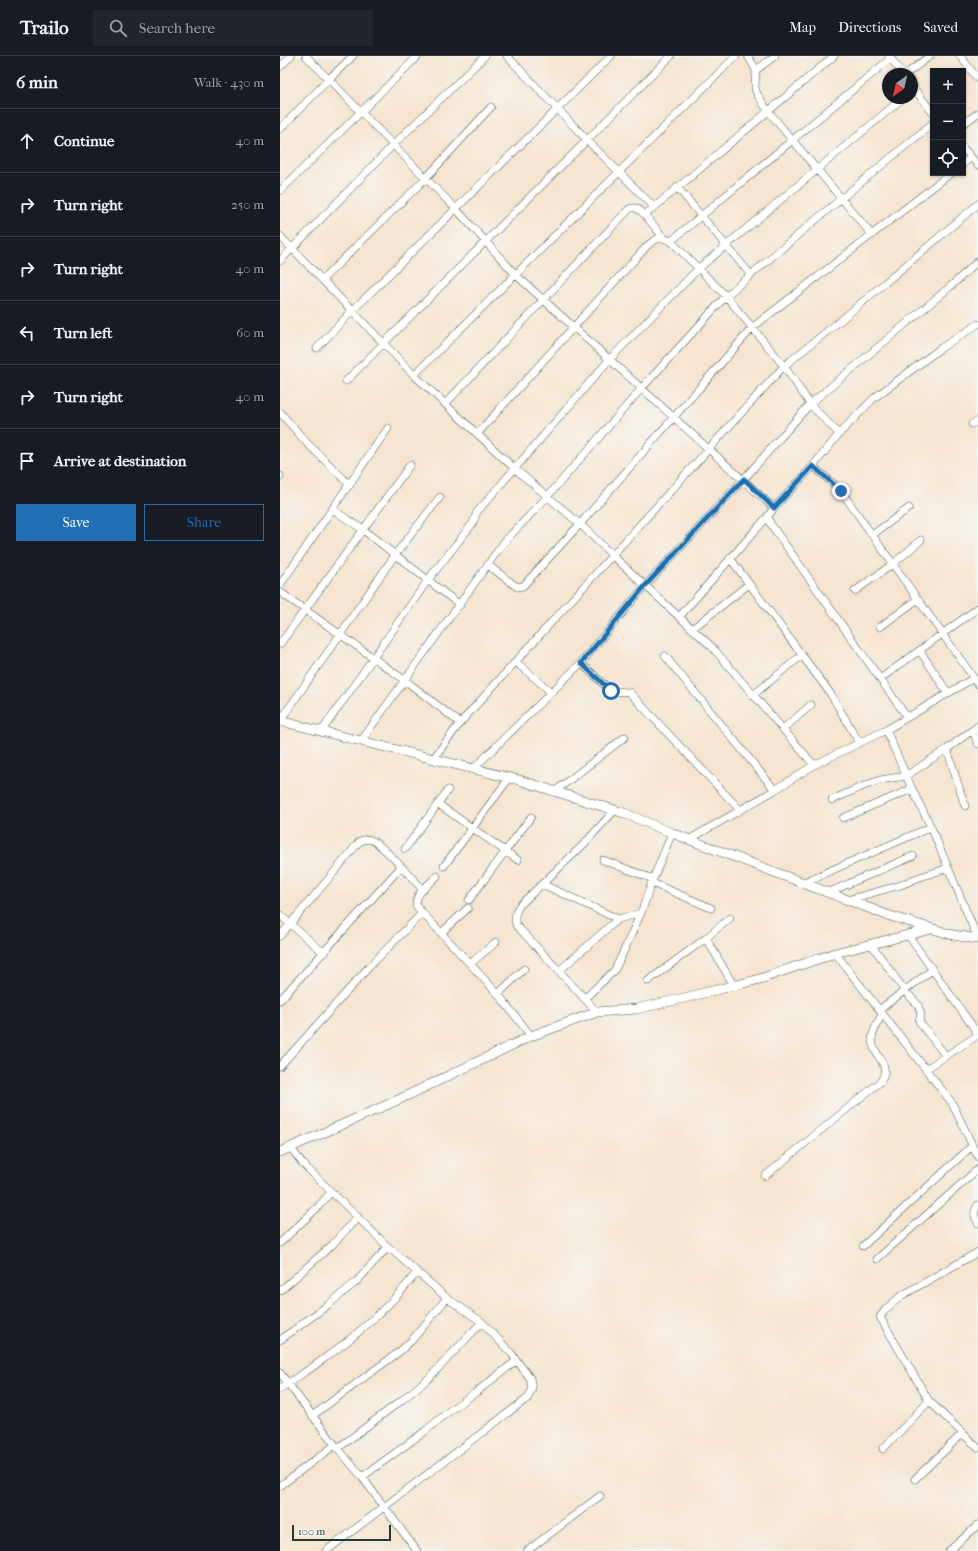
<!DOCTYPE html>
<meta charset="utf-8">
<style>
:root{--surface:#171b24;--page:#20242c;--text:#f1f3f6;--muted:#9ea1a6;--line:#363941;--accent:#1f6fb2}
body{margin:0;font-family:"IM FELL French Canon",serif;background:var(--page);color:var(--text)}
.controls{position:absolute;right:12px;top:12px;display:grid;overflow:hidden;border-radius:0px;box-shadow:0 1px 3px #0004}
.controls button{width:36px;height:36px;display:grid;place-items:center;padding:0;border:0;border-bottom:1px solid var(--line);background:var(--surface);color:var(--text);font:20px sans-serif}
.compass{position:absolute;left:602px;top:12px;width:36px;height:36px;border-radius:50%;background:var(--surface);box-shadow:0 1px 3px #0004;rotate:214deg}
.scale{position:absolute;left:12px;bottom:10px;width:99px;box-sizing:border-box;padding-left:4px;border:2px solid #1f3d34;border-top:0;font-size:11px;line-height:14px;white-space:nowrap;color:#1f3d34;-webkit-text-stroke:3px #f6f6f2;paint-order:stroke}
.stop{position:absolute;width:12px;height:12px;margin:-9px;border:3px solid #1f6fb2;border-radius:50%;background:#fff}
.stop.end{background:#1f6fb2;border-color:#fff;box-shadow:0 1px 4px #0008}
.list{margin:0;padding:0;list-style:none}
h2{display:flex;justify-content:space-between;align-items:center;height:52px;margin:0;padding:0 16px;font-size:17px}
h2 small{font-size:13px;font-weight:400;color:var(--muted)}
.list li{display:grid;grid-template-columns:26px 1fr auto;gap:12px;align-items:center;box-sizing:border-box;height:64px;padding:0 16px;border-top:1px solid var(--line)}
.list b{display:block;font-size:15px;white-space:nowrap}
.list em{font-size:13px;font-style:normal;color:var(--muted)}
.actions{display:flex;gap:8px;padding:12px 16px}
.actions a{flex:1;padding:9px 0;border:1px solid var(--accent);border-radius:0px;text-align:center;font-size:14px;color:var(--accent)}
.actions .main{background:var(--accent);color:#fff}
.icon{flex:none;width:22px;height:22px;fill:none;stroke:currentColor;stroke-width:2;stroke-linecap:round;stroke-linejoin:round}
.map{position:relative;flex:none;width:698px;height:1495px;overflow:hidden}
header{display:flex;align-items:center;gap:24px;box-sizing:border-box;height:56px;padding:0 20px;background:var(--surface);border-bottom:1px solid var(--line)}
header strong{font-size:19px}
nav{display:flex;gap:22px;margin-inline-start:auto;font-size:14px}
.search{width:280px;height:36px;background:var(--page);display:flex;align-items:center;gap:10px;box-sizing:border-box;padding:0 14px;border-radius:0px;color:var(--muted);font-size:15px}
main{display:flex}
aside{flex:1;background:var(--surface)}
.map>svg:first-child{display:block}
</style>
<header>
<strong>Trailo</strong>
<div class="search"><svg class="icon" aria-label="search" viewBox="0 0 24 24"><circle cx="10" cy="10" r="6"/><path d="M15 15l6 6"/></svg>Search here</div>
<nav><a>Map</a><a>Directions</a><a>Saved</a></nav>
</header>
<main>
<aside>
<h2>6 min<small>Walk · 430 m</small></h2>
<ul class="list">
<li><svg class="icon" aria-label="ahead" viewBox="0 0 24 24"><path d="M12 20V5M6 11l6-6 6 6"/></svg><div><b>Continue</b></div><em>40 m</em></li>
<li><svg class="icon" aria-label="right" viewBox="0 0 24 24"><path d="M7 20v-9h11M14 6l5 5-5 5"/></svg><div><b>Turn right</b></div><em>250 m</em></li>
<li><svg class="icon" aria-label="right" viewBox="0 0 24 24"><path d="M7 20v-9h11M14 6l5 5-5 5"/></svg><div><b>Turn right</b></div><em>40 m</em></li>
<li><svg class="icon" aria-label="left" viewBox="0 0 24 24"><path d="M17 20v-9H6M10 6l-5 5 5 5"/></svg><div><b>Turn left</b></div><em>60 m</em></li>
<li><svg class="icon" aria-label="right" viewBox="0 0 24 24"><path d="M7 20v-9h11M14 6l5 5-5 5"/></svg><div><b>Turn right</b></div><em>40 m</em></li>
<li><svg class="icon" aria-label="arrive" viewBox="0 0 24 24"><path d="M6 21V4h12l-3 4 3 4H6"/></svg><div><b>Arrive at destination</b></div></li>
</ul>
<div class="actions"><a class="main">Save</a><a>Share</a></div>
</aside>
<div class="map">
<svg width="698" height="1495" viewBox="0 0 698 1495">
<rect width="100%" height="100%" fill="#f6f6f2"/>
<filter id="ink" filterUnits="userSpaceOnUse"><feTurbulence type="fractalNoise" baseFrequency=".025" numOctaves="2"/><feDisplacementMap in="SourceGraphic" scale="8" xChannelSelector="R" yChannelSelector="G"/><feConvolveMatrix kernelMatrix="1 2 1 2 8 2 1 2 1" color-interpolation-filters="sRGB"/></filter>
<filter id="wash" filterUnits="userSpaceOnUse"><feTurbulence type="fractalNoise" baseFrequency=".012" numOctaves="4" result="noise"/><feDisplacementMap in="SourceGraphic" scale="16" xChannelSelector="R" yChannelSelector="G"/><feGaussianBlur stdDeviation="0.9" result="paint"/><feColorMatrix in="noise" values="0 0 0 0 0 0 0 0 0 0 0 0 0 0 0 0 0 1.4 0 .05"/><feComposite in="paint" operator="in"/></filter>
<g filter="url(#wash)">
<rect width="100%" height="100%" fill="#f5e4cf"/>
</g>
<g filter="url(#ink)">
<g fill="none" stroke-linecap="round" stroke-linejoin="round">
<defs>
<path id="minor" d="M26 0 176 153 236 219 494 452 488 460 490 467 627 661
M227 0 307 84 374 151
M468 0 476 14 475 32 477 38 488 55 592 179
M609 0 623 18
M680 0 698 23
M0 11 11 0
M476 14 495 0
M626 18 650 0
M632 30 653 57
M683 68 698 57
M0 73 49 23 73 0
M683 92 698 109
M683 108 691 101
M397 131 471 219
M0 135 138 0
M0 180 134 319 234 412 300 468 332 499 432 591 534 709
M383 181 365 159 554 0
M391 185 611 2
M0 205 113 89 205 0
M43 223 146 122 211 51
M37 292 72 255 331 0
M134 319 456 0
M66 325 391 0
M165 348 349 153C356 149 360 155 365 159
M0 356 26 386 70 429
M692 368 698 365
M198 377 367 190C376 182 380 180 391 185L446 240 504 310 530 348 559 378
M533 410 561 435 698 628
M0 420V421
M494 452 533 410 559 378 594 342 661 292 698 268
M52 453 82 473 180 549
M592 479 629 452
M450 502 550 637 579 686
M208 509 237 531 243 530 300 468 473 271 671 117
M0 529 108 372
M575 535 613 508 641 484
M0 536 126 625 180 667
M399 561 488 460
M600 571 638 543
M412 573 469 528
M0 588 130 409
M640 595 668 637
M385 600 495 734
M236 606 271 636
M301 607 331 635 349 636 460 754
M600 623 698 552
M473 639 522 599
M0 665 115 499 160 441
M503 673 531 649
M606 674 632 733 651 771 698 883
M693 674 698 688
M41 676 148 524 193 467 197 456 329 304 419 212 623 42
M81 685 224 486 268 440 361 333 446 240 539 161 653 67
M667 693 685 750
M153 703 180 667 504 310 566 260 698 148
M194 712 301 607 365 530 464 423 530 348 671 230 698 205
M274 736 345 681
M552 744 581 731 600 724 626 720 667 693 698 670
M158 748 238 804
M563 762 632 733
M410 783 495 734 534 709 606 674 694 622
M125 793 168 734
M323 804 373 823
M164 810 230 721
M157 820C150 828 132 839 137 851L218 938 251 980
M372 827 431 852
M522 827 651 771
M262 828 338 863
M547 837 633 800
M189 844 251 761
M567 844 621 829 637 822 668 812
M0 859 44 897
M161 877 188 852
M628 879 698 978
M0 880 51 820 79 786C83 784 86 782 91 784 101 787 134 824 143 834
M426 882 454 930
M591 888 625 935 638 949 641 958 639 965 640 967 666 1000
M555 897 672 1047 698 1101
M190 908 216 886
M279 915 236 869C234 861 235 857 239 850L302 790 335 754
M368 925 426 882 450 862
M218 938 244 913
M305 942 334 915 341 901 361 857 373 823 392 777
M0 944 121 811
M599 954 652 914
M317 956 279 915 338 863 361 857
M0 1010 89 911 142 857
M646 1013 698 979
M11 1092 23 1108 106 1189 167 1242 202 1266 231 1297 250 1322 252 1332 248 1342 237 1350 46 1495
M485 1120 601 1025C612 1007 593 1001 592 984 592 975 598 966 602 958
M698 1149C693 1156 694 1160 698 1167
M0 1187 38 1151 51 1136
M583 1190 692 1090
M698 1196 621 1240 606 1253 600 1261 649 1345 698 1392
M597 1203 698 1113
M0 1235 52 1189 78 1161
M0 1284 48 1249 76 1226 108 1191
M0 1317 55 1389 82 1421 137 1495
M0 1333C12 1324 26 1316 38 1307 75 1281 110 1251 137 1216
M32 1360 119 1296 132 1284 167 1242
M58 1392 122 1344 149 1322 202 1266
M603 1393 649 1345
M82 1421 144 1376 173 1352 195 1337 236 1305
M635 1423 683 1377
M0 1430 55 1389
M247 1495 320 1440
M669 1495 698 1469"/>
<path id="tertiary" d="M0 665 239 724 344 757 392 777 607 859 673 879 698 883
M0 1096 118 1044 251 980 317 956 356 953 404 942 480 923 555 897 652 873"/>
</defs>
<use href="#minor" stroke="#3f564b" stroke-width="8"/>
<use href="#tertiary" stroke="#3f564b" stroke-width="10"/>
<use href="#minor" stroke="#fff" stroke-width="7"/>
<use href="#tertiary" stroke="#fff" stroke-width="9"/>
</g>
</g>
<g fill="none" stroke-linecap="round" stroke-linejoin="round" filter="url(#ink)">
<path stroke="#1f6fb2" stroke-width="5" d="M331 635 301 607 365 530 464 423 494 452 533 410 561 435"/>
</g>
</svg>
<div class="controls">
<button>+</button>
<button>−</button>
<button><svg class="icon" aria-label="locate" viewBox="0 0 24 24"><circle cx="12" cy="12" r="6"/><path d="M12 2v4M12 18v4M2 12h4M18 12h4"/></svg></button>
</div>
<svg class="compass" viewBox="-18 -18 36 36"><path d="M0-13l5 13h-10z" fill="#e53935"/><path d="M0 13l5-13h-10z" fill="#9ea1a6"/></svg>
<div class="scale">100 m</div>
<div class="stop" style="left:331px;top:635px"></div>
<div class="stop end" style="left:561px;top:435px"></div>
</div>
</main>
